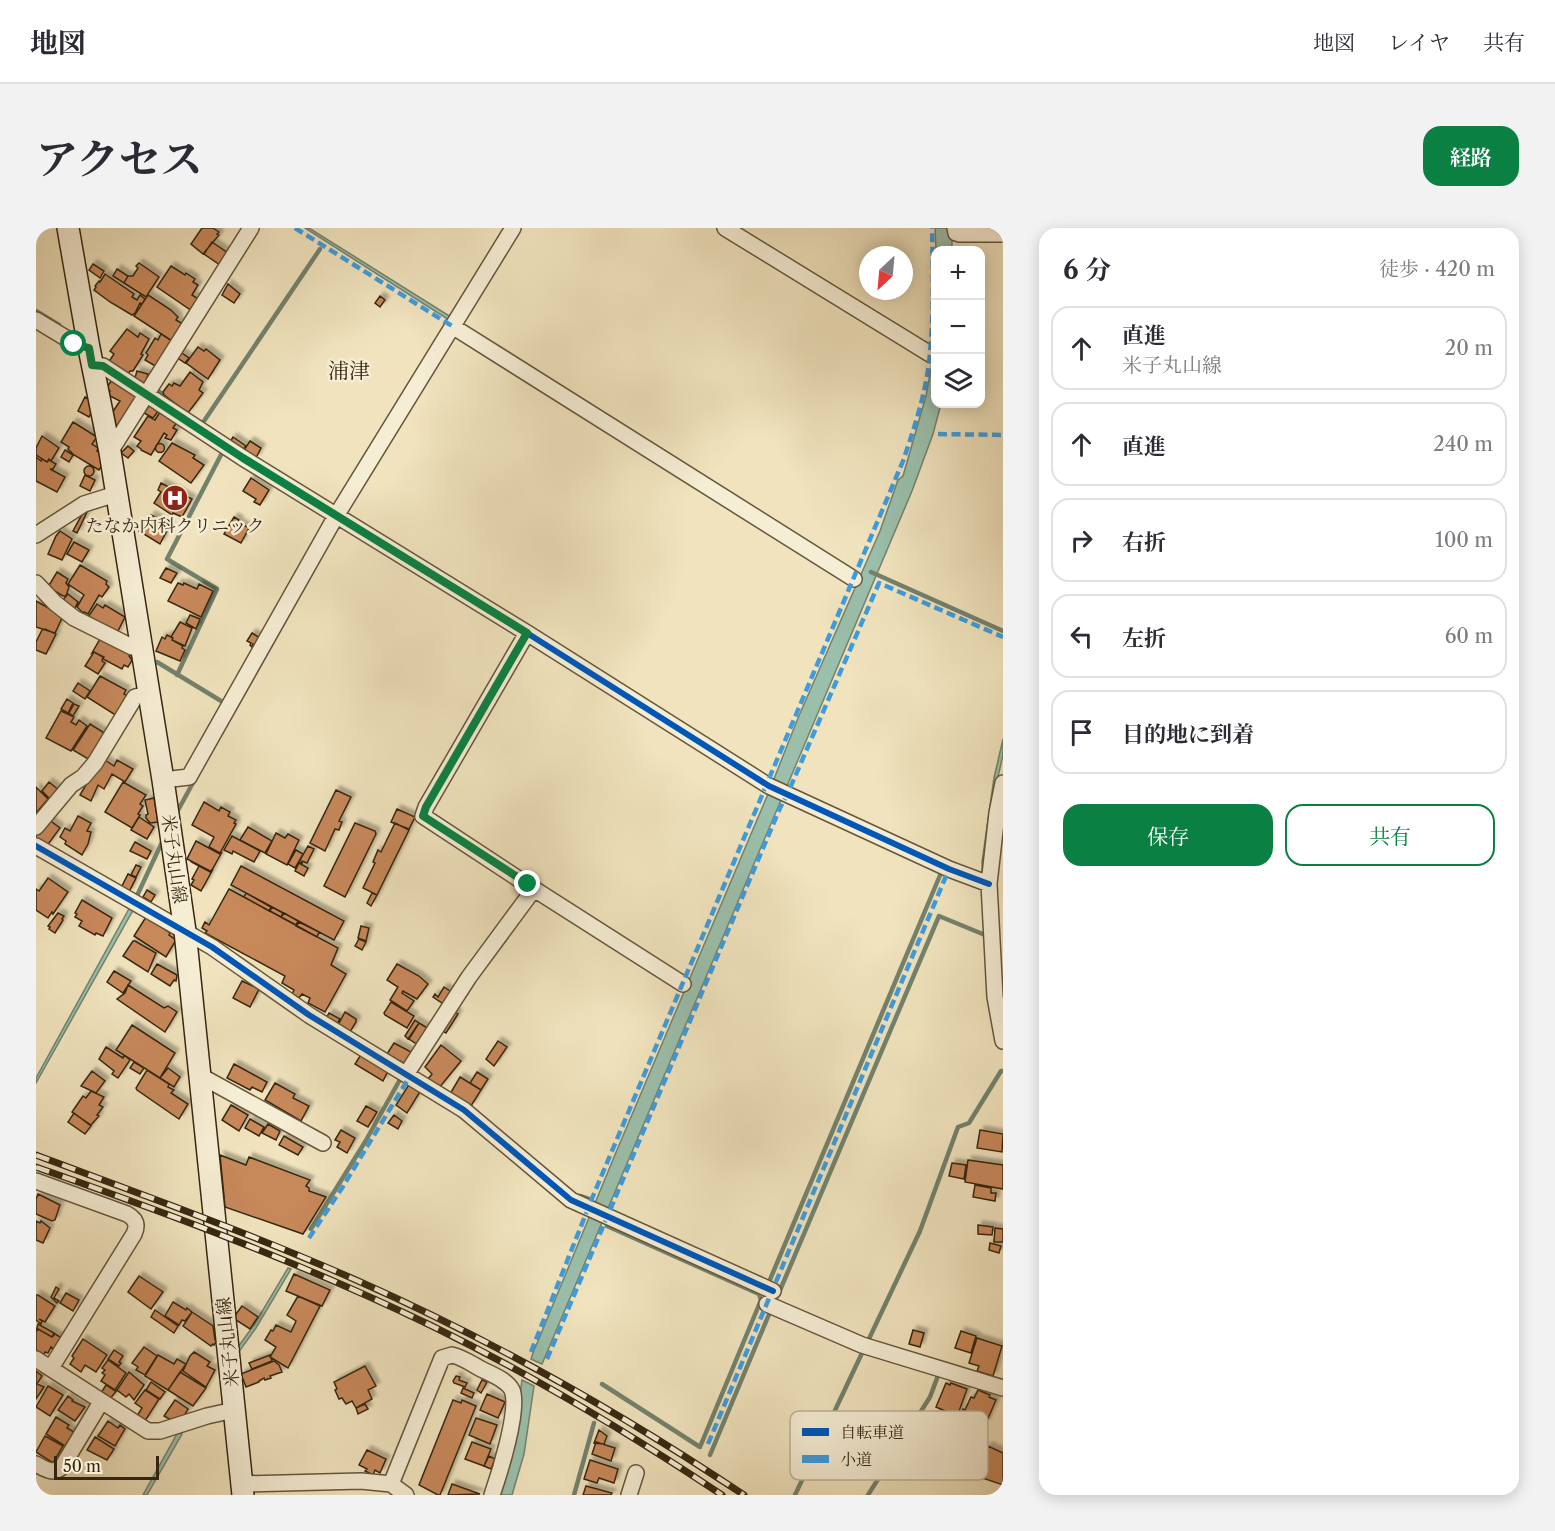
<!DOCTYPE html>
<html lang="ja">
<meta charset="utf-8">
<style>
:root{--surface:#fff;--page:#f2f2f3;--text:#2b2b33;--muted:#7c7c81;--line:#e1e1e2;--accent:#0b8043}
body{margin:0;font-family:"Libre Caslon Text","Noto Serif JP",serif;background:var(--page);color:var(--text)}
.controls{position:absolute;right:18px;top:18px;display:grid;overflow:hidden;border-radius:12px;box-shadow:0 3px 15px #0003}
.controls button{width:54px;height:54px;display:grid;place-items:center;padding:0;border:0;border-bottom:2px solid var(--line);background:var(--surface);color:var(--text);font:30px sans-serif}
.compass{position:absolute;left:823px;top:18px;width:54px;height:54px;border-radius:50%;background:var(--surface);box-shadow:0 3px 15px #0003;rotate:206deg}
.scale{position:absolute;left:18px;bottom:15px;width:105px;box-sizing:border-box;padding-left:6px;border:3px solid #372710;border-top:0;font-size:16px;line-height:21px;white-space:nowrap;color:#372710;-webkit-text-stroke:4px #f5edd4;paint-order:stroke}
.stop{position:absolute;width:18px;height:18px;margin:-14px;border:4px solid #0b8043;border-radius:50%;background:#fff}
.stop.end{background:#0b8043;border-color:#fff;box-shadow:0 2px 6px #0008}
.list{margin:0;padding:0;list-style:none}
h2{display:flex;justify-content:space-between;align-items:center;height:78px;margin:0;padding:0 24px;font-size:26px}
h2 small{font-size:20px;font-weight:400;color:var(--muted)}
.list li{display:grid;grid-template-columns:39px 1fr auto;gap:18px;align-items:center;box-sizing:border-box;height:84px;margin:0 12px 12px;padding:0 12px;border:2px solid var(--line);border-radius:18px}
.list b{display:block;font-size:22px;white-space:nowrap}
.list p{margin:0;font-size:20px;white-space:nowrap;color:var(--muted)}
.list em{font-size:20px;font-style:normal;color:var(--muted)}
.actions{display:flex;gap:12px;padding:18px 24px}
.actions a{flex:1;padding:14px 0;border:2px solid var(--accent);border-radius:18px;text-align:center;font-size:21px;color:var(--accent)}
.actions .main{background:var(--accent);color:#fff}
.icon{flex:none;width:33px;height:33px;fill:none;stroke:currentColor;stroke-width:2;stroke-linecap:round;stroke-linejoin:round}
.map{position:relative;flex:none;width:967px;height:1267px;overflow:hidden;border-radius:18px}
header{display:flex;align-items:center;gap:36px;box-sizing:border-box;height:84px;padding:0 30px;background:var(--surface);border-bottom:2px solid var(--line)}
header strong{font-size:28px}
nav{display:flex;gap:33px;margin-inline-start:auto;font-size:21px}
.intro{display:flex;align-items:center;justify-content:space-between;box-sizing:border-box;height:144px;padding:0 36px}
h1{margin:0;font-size:42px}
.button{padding:15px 27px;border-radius:18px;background:var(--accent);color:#fff;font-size:21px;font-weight:700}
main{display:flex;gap:36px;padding:0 36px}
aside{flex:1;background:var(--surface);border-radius:18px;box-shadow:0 3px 15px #0003}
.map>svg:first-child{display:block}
</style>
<header>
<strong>地図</strong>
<nav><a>地図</a><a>レイヤ</a><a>共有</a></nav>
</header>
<div class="intro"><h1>アクセス</h1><a class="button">経路</a></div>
<main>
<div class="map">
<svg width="967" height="1267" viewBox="0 0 967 1267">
<defs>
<filter id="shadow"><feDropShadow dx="4" dy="-4" stdDeviation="1.5" flood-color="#0004"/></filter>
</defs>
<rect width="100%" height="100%" fill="#f0e3bd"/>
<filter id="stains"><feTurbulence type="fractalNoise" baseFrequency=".00333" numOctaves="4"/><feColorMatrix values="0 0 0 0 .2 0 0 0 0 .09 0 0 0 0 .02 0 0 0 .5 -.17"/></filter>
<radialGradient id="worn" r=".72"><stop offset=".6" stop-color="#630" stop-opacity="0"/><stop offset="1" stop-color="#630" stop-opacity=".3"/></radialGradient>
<path fill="#9bbfab" stroke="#73826d" stroke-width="1.5" d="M269 0H273L415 89 413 92Z
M899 0H916V22H900Z
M899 92 900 176H905L897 206 876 263 506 1136 495 1131 497 1125 581 922 732 566 762 490 844 303 862 252 867 248 890 168 898 125Z
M967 511V527L961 553 952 728 949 729 946 634 958 550Z
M94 679 98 681 95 686 0 855V850Z
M252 1040 255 1041 220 1100 202 1125 199 1123 218 1097Z
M486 1152 498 1158 488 1226 476 1267H464L477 1220Z
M142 1204 146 1206 111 1267H107Z"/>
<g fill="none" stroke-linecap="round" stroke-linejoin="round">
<path stroke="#73826d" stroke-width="4.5" d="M0 83 23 97
M121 162 150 184
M166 196 284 21
M835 344 967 403
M121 434 190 476
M141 447 181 361 131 331 187 223
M140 586 159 551
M99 672 127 612
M544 968 553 971
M275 1001 329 914 366 848
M733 1054 905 645
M742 1067 903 688 949 707
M831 1115 884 1003 922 899 933 895 965 843H967
M566 1156 664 1219 725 1072 723 1066 571 998
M674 1227 734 1084
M538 1267 558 1195
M759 1267 827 1123
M832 1267 894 1169 903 1145"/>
</g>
<path fill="#c7885a" stroke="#372710" stroke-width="1.5" filter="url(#shadow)" d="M166 0H177L183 4 181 6 183 7 167 26 155 16Z
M176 14 192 25 184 37 168 26Z
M103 35 123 49 110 69 88 55 92 48H97L102 40 100 38Z
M57 36 68 43 64 50 53 42Z
M135 38 149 47 150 45 159 51 157 54 162 57 156 67 164 72 156 83 121 59Z
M81 41 92 48 88 55 77 48Z
M69 46 98 66 96 69 101 72 104 67 109 71 106 76 104 75 99 85 96 87 74 74 58 62 60 59 59 58 63 53 64 54Z
M192 56 204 66 198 75 186 67Z
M112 67 135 82 142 89 140 92 147 96 136 113 98 88Z
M344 68 349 72 344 79 339 75Z
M91 101 102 109 104 105 113 111 105 126 107 127 97 143H94L91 147 72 135 78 126 74 123Z
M125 106 137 114 121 139 109 132 112 127 110 125 119 110 122 112Z
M162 119 168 123 170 121 184 132 172 151 150 135Z
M143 123 153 130 149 135 140 129Z
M101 143 112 146 109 157 98 153Z
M154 144 167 154 163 162 167 165 152 185 128 167 127 164 133 156 136 158 138 155 144 158Z
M75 153 102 168 78 205 76 185 84 173 72 167 74 163 70 161Z
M49 169 56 173 57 181 53 189 42 183Z
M114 176 123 182 117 190 108 185Z
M124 184 141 194 137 200 141 202 135 212 129 210 131 207 128 205 115 227 105 222V221L101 218 105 213 98 209 112 188 119 192Z
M37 194 61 209 56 216 62 220 61 223 66 226 67 236 63 242 38 227 32 221 33 219 25 214Z
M6 208 23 220 15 233 13 231 11 234 0 227V220Z
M197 209 210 218 207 222 194 214Z
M214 213 225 220 220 230 208 222Z
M136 215 159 227 157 230 168 237 155 255 123 233Z
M119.5 220a4.5 4.5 0 1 1 9 0a4.5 4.5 0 1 1-9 0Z
M92 218 98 223 92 230 85 225Z
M29 222 37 227 33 234 25 229Z
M0 229 5 233 6 231 11 234 13 232 20 236 17 241H14L29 249 21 264 0 253Z
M48 243a5 5 0 1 1 10 0a5 5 0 1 1-10 0Z
M49 247 59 252 54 263 44 258Z
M215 250 233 262 224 277 218 274 220 271 207 263Z
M125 255 156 271 146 289 137 285 136 287 118 275 125 264 122 262Z
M48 283 51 284 41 305 37 303Z
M115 287 134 297 124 316 103 303 109 292 112 293Z
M198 289 203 292 202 294 213 300 205 315 188 306Z
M24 303 36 311 26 332 12 326 20 308Z
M38 314 53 322 46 334 31 326Z
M44 337 71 353 70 356 73 359 66 369 63 367 52 386 48 384 47 385 41 379 48 367 32 356Z
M130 340 141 345 135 355 124 350Z
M21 344 32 351 30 355 33 359 30 368H27L12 359Z
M142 355 147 357 148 355 161 361 163 356 177 363 165 389 132 373Z
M32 366 42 374 38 382 25 374Z
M0 373 27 388 19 405 0 399Z
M61 376 67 380 69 377 89 389 80 407 52 389Z
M154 387 164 391 160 401 150 395Z
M144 394 156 400 149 418 136 412 137 410 135 409Z
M9 401 20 406 10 426 0 422V414L6 402Z
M216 405 224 410 220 418 217 416 216 419 214 417 215 415 211 413Z
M131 407 137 410 136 412 147 418 146 420 149 422 144 433 120 423 126 409 129 411Z
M64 411 94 426 93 428 96 432 92 439 88 437 86 441 67 431 68 429 58 424 56 425Z
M58 424 67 429 66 433 69 435 62 446 49 438Z
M64 448 90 462 88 466 93 469 81 488 51 469Z
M42 455 54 463 49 471 37 463Z
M31 471 37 475 32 485 25 481Z
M38 476 43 478 37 488 33 485Z
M25 483 38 489 35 494 40 497 43 492 51 498 35 523 10 510Z
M54 496 70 506 54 532 37 522Z
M66 530 78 538 81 532 97 541 89 554 76 546 68 561 62 557 55 573 44 567Z
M13 554 24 563 16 573 6 563Z
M87 554 110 567 104 576 107 578 102 586 104 587 96 600 69 584Z
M0 559 12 571 0 585Z
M300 562 315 569 303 593 306 594 303 602 299 601 289 623 274 615Z
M118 570 122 594 114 595 110 590V587L112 586 109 572Z
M168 574 183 583 185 579 194 584 192 588 200 592 198 595 200 596 184 625 173 619 178 609 156 597Z
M361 581 379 589 373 601 355 594Z
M42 588 55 595 51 603 55 604 52 616 46 627 29 616 30 613 24 609 29 600 34 603Z
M103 589 118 599 111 611 95 602Z
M12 591 24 600 10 619 0 611V606Z
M319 595 339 603 340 606 309 669 288 658Z
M359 595 373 602 341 667 327 660 339 635 337 634 342 622 345 624Z
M212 599 236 613 229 625 204 612Z
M240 605 249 610 252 606 263 612 251 637 230 626Z
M196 608 224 623 218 634 197 623 196 626 188 622Z
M160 613 184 626 186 624 176 642 174 643 151 631Z
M99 614 115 623 111 631 94 623Z
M272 618 278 621 271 635 266 633V635L263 634Z
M260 622 267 626 259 640 252 636Z
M154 633 174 644 176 643 165 663 155 657 158 652 156 651 163 638Z
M263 635 272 640 268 648 259 643Z
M100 637 105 639 100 649 95 647Z
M205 638 308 693 298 712 195 657Z
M92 646 100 650 93 664 85 660Z
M12 650 32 664 17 686 16 684 12 690 0 682V661L3 663Z
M193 661 302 720 295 737 310 746 289 784 272 775 274 770 266 766 263 770 256 766 258 762 246 755 249 748 169 705 171 703 166 700 169 694 173 697Z
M111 662 119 667 115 674 107 669Z
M210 665 235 679 233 683 208 669Z
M336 665 341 667 335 678 331 675Z
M46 672 76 690 67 708 60 705 59 707 43 698 46 693 39 689 41 686 39 685Z
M236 679 247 685 245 689 234 683Z
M22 685 28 688 26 691 27 692 19 705 13 701 14 699 12 698Z
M248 685 262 693 260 697 245 689Z
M110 689 134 705 133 707 140 712 130 729 98 708Z
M263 694 283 704 281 709 260 698Z
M325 698 333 700 330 713 322 710Z
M323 711 330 714 326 722 319 718Z
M97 713H99L120 725 112 744 87 728Z
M121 736 141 747 140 753 138 752 134 758 115 746Z
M361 736 383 748 392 756 381 771 367 763 366 765 378 773 371 783 354 772 362 759 351 752Z
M78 743 95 753 87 765 71 754Z
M206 753 223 761 214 779 197 770Z
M92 757 128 780 132 778 141 784 129 804 81 771 89 765Z
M408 759 417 765 409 777 397 769 399 766 402 769Z
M355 774 378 788 371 800 349 787 348 785Z
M416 782 422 786 410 805 403 801Z
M309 784 320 791V794L314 804 302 797Z
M293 785 304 791 301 796 291 789Z
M379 792 383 795 372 811 369 808Z
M383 795 393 801 382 817 373 811Z
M96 797 139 825 124 850 80 822Z
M462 813 471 819 458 838 450 831Z
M358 815 377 825 369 836 351 826Z
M405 817 425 833 403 860 392 851 396 846 389 839Z
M70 819 87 830 88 827 94 832 82 850 76 846 78 843 63 831Z
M326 825 352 843 347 853 319 836Z
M98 834 108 840 104 846 94 840Z
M198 836 231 854 226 864 216 859 214 862 191 850Z
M132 840 144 849 138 859 124 850Z
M111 842 133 856 132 859 138 862 135 865 152 876 143 891 101 862 100 860Z
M56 843 69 853 60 865 45 858Z
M441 844 452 851 445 862 434 855Z
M424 849 445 862 435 878 414 866Z
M239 855 259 866 257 870 273 878 265 893 229 872Z
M374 855 385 862 371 885 360 877Z
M55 863 68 869 63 877 67 879 61 887 63 888 55 897 36 884 47 868 50 870Z
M195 877 212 887 203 903 186 892Z
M330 878 341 884 332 899 321 893Z
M38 885 55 898 49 906 32 894Z
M358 887 366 893 362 901 352 895Z
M214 891 228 899 223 908 209 900Z
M232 896 244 903 240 912 226 905Z
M305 902 319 910 311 925 301 919 304 914 299 912Z
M944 902 967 906 966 924 941 920Z
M248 908 267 919 262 927 243 917Z
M184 927 210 937 213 929 274 952 270 958 273 960V963L290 969 267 1006 189 979Z
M932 932 967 937V961L929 954Z
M916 935 930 937 928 951 913 948Z
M939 957 955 960V965H960L959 973 937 969Z
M2 966 24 977 19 992 16 993 0 986V971Z
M0 993 4 995 5 993 14 1000 7 1015 0 1012Z
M942 997 957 999 956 1007 942 1006Z
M959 1000 967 1001V1014H958Z
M954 1015 965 1018 963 1025 953 1022Z
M258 1046 294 1062 286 1078 250 1063Z
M103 1048 127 1064 115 1081 92 1064Z
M20 1059 23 1061 18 1070 23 1073 21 1075 15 1069Z
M30 1065 43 1072 37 1083 24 1075Z
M0 1067H2L19 1078 9 1094 3 1091 6 1093 5 1096 0 1092Z
M262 1068 284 1078 252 1140 234 1129 240 1119 229 1112 235 1102 237 1103 240 1097 255 1104 260 1093 251 1087Z
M137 1074 150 1082 151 1080 156 1084 149 1093 146 1092 143 1097 129 1088Z
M206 1078 222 1089 214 1101 197 1090Z
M119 1082 142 1098 138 1105 115 1089Z
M156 1084 177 1098 179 1112 181 1113 178 1117 177 1116 175 1118 147 1098Z
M2 1096 18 1105 16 1109 2 1101 0 1103Z
M2 1101 16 1109 19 1106 26 1110 19 1122 15 1119 12 1125 9 1124 8 1127 0 1122V1104Z
M877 1102 888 1105 884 1119 873 1116Z
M925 1103 940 1108 935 1125 919 1120Z
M941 1110 966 1118 957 1148 941 1143 943 1138 933 1135Z
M47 1111 71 1127 60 1144 49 1137 45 1144 34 1136 38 1130 36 1128Z
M108 1119 121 1128 109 1147 100 1142 102 1139 96 1135Z
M78 1122 87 1128 83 1134 85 1135 83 1138 72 1131Z
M158 1124 174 1134 171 1138 179 1142 170 1159 147 1143 154 1128Z
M122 1127 138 1136 141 1131 150 1136 132 1162 109 1148Z
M234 1127 236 1133 216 1141 213 1135Z
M72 1132 90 1145 79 1162 65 1153 69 1147 66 1145 69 1142 66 1140Z
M238 1133 243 1137 246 1144 234 1148 235 1150 229 1152 228 1150 223 1153V1154L210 1159 205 1146Z
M329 1138 340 1158 332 1162 336 1171 320 1180 316 1173 310 1176 306 1170 303 1171 299 1162 301 1161 298 1154Z
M0 1143 6 1148 1 1156 8 1159 0 1171Z
M93 1144 108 1157 98 1172 93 1166 90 1169 81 1162Z
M144 1144 170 1160 157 1178 132 1162Z
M420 1148 424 1149 423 1152 431 1155 429 1159 418 1155 417 1153Z
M446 1152 451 1154 445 1165 441 1162Z
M115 1154 129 1164 124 1171 110 1162Z
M910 1155 914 1157 915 1155 931 1161 922 1186 919 1185 918 1187 900 1179Z
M70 1157 79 1163 81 1162 74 1171 65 1165Z
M12 1158 27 1167 14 1188 0 1179Z
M427 1160 438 1165 436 1170 425 1165Z
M109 1162 123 1171 109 1193 101 1188 106 1180 99 1175Z
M942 1162 954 1167 953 1169 960 1172 950 1195 925 1185 927 1181 929 1182 935 1169 938 1170Z
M451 1166 469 1174 462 1190 444 1182Z
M32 1168 37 1172 36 1173 49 1179 39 1193 22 1182Z
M139 1172 152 1181 148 1188 135 1192 128 1188Z
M417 1172 425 1175 426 1172 440 1178 404 1267H402L383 1257Z
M329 1176 332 1181 322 1186 320 1180Z
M20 1189 33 1197 31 1200 38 1204 29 1218 10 1206Z
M440 1190 461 1197 454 1216 433 1207Z
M72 1193 82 1200 84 1197 89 1201 79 1218 62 1208Z
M563 1202 571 1208 568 1216 558 1215Z
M9 1208 27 1218 17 1235 0 1224Z
M59 1209 78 1221 71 1232 51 1222Z
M436 1214 455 1221 448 1238 429 1231Z
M560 1214 579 1220 575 1233 556 1226Z
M952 1218 967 1225V1257L932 1245 937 1231 942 1233 946 1224 948 1225Z
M331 1222 350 1231 344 1245 339 1242 337 1247 329 1243 331 1241 323 1237Z
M453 1228 459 1231 455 1241 448 1238Z
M554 1232 582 1241 578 1255 563 1250 561 1255 548 1251Z
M416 1256 444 1266 412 1267Z
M550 1258 576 1265 575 1267H547Z"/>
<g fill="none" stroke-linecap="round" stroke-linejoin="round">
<defs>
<path id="street" d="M689 0 894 126
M919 0 920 5 923 6H967
M0 92 38 115 53 120
M416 98 818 351
M56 137 67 138 207 230 491 405 733 558 913 641 953 656
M74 224 215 0
M0 307 48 276 80 266
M0 355 19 375 38 390 96 419 104 418
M491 405 390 579 387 588 498 661 647 756
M127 552 153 549 300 288 477 0
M967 555 961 585 953 656 959 769 967 813
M0 599 35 557 47 549 59 535 99 469 112 466
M0 618 176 719 273 787 428 882 535 972 737 1063
M371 845 433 749 498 661
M163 847 287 915
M0 953 91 986C100 991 102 997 98 1006L15 1140
M731 1076 826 1117 967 1160
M0 1131 112 1203H124L171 1188 198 1182
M0 1236C9 1241 17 1247 26 1239L65 1174
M205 1256 325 1253 355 1256 370 1267
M355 1256 406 1130 416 1127C426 1129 436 1136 445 1141 455 1146 471 1152 476 1162 484 1181 463 1247 456 1267
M593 1267 600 1245"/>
<path id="secondary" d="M32 0 53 120 74 224 127 552 149 703 207 1267"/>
</defs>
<use href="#street" stroke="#65563b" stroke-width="18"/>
<use href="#secondary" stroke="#372710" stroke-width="24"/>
<use href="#street" stroke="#f5edd4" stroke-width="15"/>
<use href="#secondary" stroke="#f5edd4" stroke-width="21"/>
<defs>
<path id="rail" d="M0 927C107 967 216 1006 320 1052 456 1112 585 1185 708 1267
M0 939C134 986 268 1036 396 1098 496 1147 593 1205 686 1267"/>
</defs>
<use href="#rail" stroke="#372710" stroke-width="7"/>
<use href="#rail" stroke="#f5edd4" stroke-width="4.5" stroke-dasharray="14" stroke-linecap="butt"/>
<path stroke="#3e9cde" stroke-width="4.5" stroke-dasharray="9 4.5" stroke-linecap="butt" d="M259 0 416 98
M902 206 967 207
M273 1010 306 960 374 848
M495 1124 557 968 867 233C879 198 891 162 894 125 898 84 897 42 896 0
M511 1131 744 580 751 567 843 355 967 409
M672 1216 913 641"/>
<defs>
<path id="cycleway" d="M56 137 67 138 207 230 491 405 733 558 913 641 953 656
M0 618 176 719 273 787 428 882 535 972 737 1063"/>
</defs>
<use href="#cycleway" stroke="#f5edd4" stroke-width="10"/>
<use href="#cycleway" stroke="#0057b8" stroke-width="6"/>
</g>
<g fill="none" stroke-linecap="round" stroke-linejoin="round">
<path stroke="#0b8043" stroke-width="8" d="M38 116 53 120 56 137 67 138 207 230 491 405 390 579 387 588 492 656"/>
</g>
<defs>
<symbol id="hospital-disc" viewBox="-11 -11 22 22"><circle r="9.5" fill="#8f2418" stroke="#f5edd4"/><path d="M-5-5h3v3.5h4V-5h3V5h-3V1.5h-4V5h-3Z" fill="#fff"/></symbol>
</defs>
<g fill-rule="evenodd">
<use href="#hospital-disc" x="124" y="255" width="30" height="30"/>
</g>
<g text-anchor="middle" stroke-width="5" stroke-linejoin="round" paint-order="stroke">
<g font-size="18" fill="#372710" stroke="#f5edd4">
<text x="139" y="304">たなか内科クリニック</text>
</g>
<g font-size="18" fill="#372710" stroke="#f5edd4">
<text transform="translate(138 631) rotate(82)" y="6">米子丸山線</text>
<text transform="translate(192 1114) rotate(-96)" y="6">米子丸山線</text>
</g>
<g font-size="21" fill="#372710" stroke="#f5edd4">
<text x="313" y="150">浦津</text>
</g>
</g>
<rect x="754" y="1183" width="198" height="69" rx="9" fill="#f5edd4" stroke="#bcb299" stroke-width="1.5"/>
<rect x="766" y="1200" width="27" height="8" fill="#0057b8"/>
<rect x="766" y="1227" width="27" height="8" fill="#3e9cde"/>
<g font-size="16" fill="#372710">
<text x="804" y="1210">自転車道</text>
<text x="804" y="1237">小道</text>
</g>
<rect width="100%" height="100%" filter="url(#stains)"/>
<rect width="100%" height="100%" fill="url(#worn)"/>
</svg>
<div class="controls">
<button>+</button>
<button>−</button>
<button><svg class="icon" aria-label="layers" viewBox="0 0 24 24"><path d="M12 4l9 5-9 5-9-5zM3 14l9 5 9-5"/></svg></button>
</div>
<svg class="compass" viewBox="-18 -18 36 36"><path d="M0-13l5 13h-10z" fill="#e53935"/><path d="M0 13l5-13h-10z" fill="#7c7c81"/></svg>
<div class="scale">50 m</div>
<div class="stop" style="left:38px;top:116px"></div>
<div class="stop end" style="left:492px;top:656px"></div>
</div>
<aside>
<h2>6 分<small>徒歩 · 420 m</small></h2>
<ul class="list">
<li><svg class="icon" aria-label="ahead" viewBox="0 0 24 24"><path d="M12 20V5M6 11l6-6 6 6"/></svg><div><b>直進</b><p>米子丸山線</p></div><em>20 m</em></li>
<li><svg class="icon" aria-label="ahead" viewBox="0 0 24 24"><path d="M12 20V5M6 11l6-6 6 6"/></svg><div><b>直進</b></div><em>240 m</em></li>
<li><svg class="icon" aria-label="right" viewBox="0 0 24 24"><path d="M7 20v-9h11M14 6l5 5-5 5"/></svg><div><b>右折</b></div><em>100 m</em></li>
<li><svg class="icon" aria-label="left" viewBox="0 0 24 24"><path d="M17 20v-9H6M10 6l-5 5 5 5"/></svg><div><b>左折</b></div><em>60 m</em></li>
<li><svg class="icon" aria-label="arrive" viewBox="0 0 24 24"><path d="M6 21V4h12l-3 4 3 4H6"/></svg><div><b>目的地に到着</b></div></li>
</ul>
<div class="actions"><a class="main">保存</a><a>共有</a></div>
</aside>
</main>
